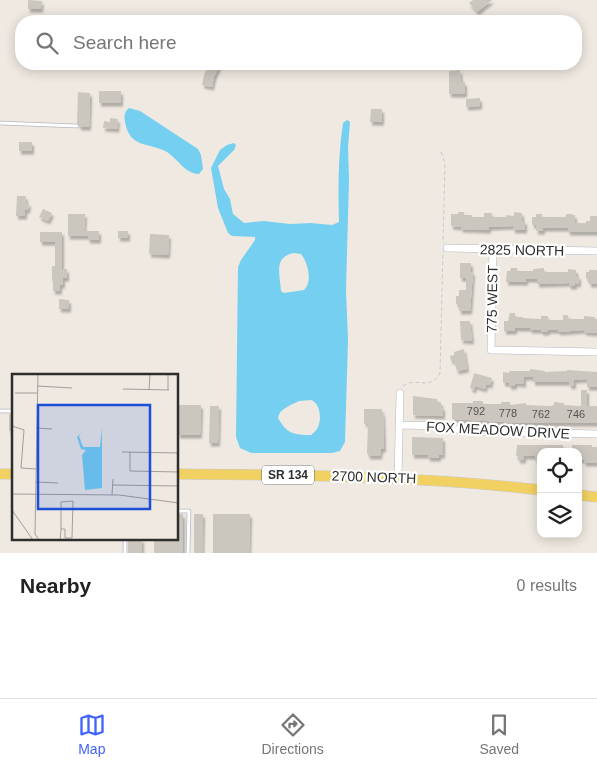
<!DOCTYPE html>
<style>
:root{--surface:#fff;--page:#f6f6f6;--text:#222;--muted:#767676;--line:#e0e0e0;--accent:#4264fb}
body{margin:0;font-family:Helvetica,sans-serif;background:var(--page);color:var(--text)}
.controls{position:absolute;right:15px;bottom:15px;display:grid;overflow:hidden;border-radius:10px;box-shadow:0 2px 12px #0003}
.controls button{width:45px;height:45px;display:grid;place-items:center;padding:0;border:0;border-bottom:1px solid var(--line);background:var(--surface);color:var(--text);font:25px sans-serif}
.list{margin:0;padding:0;list-style:none}
h2{display:flex;justify-content:space-between;align-items:center;height:65px;margin:0;padding:0 20px;font-size:21px}
h2 small{font-size:16px;font-weight:400;color:var(--muted)}
.icon{flex:none;width:28px;height:28px;fill:none;stroke:currentColor;stroke-width:2;stroke-linecap:round;stroke-linejoin:round}
.map{position:relative;flex:none;width:597px;height:553px;overflow:hidden}
.search{position:absolute;background:var(--surface);box-shadow:0 2px 12px #0003;left:15px;right:15px;top:15px;height:55px;display:flex;align-items:center;gap:12px;box-sizing:border-box;padding:0 18px;border-radius:20px;color:var(--muted);font-size:19px}
.sheet{height:145px;background:var(--surface)}
nav{display:flex;justify-content:space-around;align-items:center;box-sizing:border-box;height:70px;border-top:1px solid var(--line);background:var(--surface);font-size:14px;color:var(--muted)}
nav a{display:grid;justify-items:center;gap:2px}
nav .on{color:var(--accent)}
.map>svg:first-child{display:block}
</style>
<div class="map">
<svg width="597" height="553" viewBox="0 0 597 553">
<defs>
<filter id="shadow"><feDropShadow dx="2" dy="3.5" stdDeviation="1" flood-color="#0004"/></filter>
</defs>
<rect width="100%" height="100%" fill="#efe9e1"/>
<path fill="#75cff0" fill-rule="evenodd" d="M129 108 140 111 198 149 201 155 203 169 199 174C185 174 178 159 167 152 149 142 130 149 125 122 124 116 124 112 129 108Z
M347 120 350 122 348 148 349 180 346 290 348 340 345 442 340 451 332 453H251L240 448 236 437 238 267 241 260 255 240V237L232 236 228 233 218 208 211 168 220 150 227 145 234 143 236 145 234 150 218 166 224 189 230 199 233 214 244 223 264 221 290 224 311 223 332 225 339 222C338 189 338 156 343 123ZM294 253 301 254C308 263 313 282 304 290L284 293 281 291C280 274 273 257 294 253ZM299 401C302 401 308 400 311 400 321 403 322 422 317 429 316 431 313 433 311 435 294 435 287 434 278 418 279 409 291 405 299 401Z"/>
<path fill="#cbc7bf" filter="url(#shadow)" d="M28 0 42 1 41 9H28Z
M473 0H492L477 12 469 3Z
M209 64H220L214 77 212 87 202 85 204 75Z
M460 70 461 82H465V94H449V71Z
M99 91H121V103H99Z
M78 92 90 93 89 127H80L77 123Z
M480 98V106L466 107V99Z
M371 109H382V122H370Z
M110 118 118 119 117 129 103 128 104 121 110 122Z
M19 142H32V151H19Z
M17 196H26L25 203H29L28 210H25V216H16Z
M43 209 52 213 48 221 39 217Z
M458 212H464V215H472V217H484V213H492V217H506V215L514 216V212L522 213V221H525V230H513V226L489 227V230L461 229V227L451 226V214H458Z
M68 214H85L84 231H99V240H88V236H68Z
M536 214H542V217H566V214H572V215H575V223H586V221H590V216H597V232H568V228H543V231H536V225H532V217H536Z
M118 231H128V238H118Z
M40 232H62V269H67V278H63V285H60V291H53V281H52V266H55V242H40Z
M150 234 169 235 168 255 149 254Z
M460 263H471V272H473L470 311H459V304H456V296H459V290H466V278H460Z
M511 268H517V271H533V269L544 268V272H568V269L576 270V276H579V284L575 283V286H569V283L537 284V279H526V282H506L507 271H510Z
M589 270H597V284H589V279H586V272H589Z
M59 299 69 300V309H59Z
M510 313H515V317H523V318L541 319V316H548V319L551 320H563V315H568V319H584V316L595 317V319H597V333L584 332V330L558 332V330H548V332H541V330H530V328H515V331H504V321H508Z
M460 321H470L472 341 461 340Z
M464 349 467 369 457 371 454 361H451L450 356 454 355V352Z
M530 369 545 371V372L567 371V370L597 372V387H587V379L574 380V386L569 385V382H533V377H524V384L515 383V386H509V383H503V372L509 373V371H530Z
M474 373 492 378 490 385 486 384 485 389 475 386 474 390 470 388Z
M581 390H587V406H597V423H522L452 419V403H473V401H483V404H501V402H510V405L526 403V405L550 406 554 405V402L564 403V405L581 406Z
M413 396 437 399V402H441V407H443V416L413 415Z
M178 405H201L200 435H178Z
M210 406H219L218 443H209Z
M364 409H382V413H383L384 449H381L380 456H369L367 453 368 424H364Z
M9 414H14V431H9Z
M412 437 443 438V455H439V458H428V455H412Z
M517 445H563V452H541V461H535V456H524V460H518V456H516Z
M572 445H592V447H597V463H584V460H578V452H572Z
M178 514H183V553H154V539H178Z
M194 514H203L202 553H194Z
M213 514H250L249 553H213Z
M128 539H142V553H128Z"/>
<g fill="none" stroke-linecap="round" stroke-linejoin="round">
<defs>
<path id="service" d="M0 123 77 126
M0 411H14
M178 511H189L188 553
M125 553V539"/>
<path id="minor" d="M447 248 597 251
M493 249 491 350 597 352
M400 425 441 426 466 431 597 434
M398 478 400 393"/>
<path id="primary" d="M0 474H14
M178 474C299 475 420 476 541 490
M578 495 597 497"/>
</defs>
<use href="#service" stroke="#b4b7c1" stroke-width="4.5"/>
<use href="#minor" stroke="#b4b7c1" stroke-width="8"/>
<use href="#primary" stroke="#c9c9c9" stroke-width="11"/>
<path stroke="#c9c9c9" stroke-width="1" stroke-dasharray="4 2.5" stroke-linecap="butt" d="M441 152 445 163 443 243
M403 386C416 376 431 392 440 373L443 252"/>
<use href="#service" stroke="#fff" stroke-width="3"/>
<use href="#minor" stroke="#fff" stroke-width="7"/>
<use href="#primary" stroke="#f2d163" stroke-width="10"/>
</g>
<g text-anchor="middle" stroke-width="4.5" stroke-linejoin="round" paint-order="stroke">
<g font-size="11" fill="#555452">
<text x="476" y="415">792</text>
<text x="508" y="417">778</text>
<text x="541" y="418">762</text>
<text x="576" y="418">746</text>
</g>
<rect fill="#fff" stroke="#6d6d6d" stroke-width="1" x="262" y="465.5" width="52" height="19" rx="4"/>
<g font-size="12" font-weight="bold" fill="#2e2e2e">
<text x="288" y="479">SR 134</text>
</g>
<g font-size="14" fill="#2e2e2e" stroke="#fff">
<text transform="translate(522 250) rotate(1)" y="5">2825 NORTH</text>
<text transform="translate(492 299) rotate(-89)" y="5">775 WEST</text>
<text transform="translate(498 430) rotate(3)" y="5">FOX MEADOW DRIVE</text>
<text transform="translate(374 477) rotate(2)" y="5">2700 NORTH</text>
</g>
</g>
<g transform="translate(12 374)">
<rect width="166" height="166" fill="#efe9e1"/>
<path d="M90 54V114L73 116 70 81 74 76 69 75 65 63 70 58 67 62 71 73H88Z" fill="#75cff0"/>
<path fill="none" stroke="#a29e99" stroke-width="1" d="M26 0 23 160 27 166M25 12 60 14M111 15 157 16M137 16 138 0M156 16V0M3 19H25M0 52 12 56 9 94 24 95M24 54 40 55M110 78 167 79M118 78V97L167 98M23 108 46 109M101 111 167 112M0 120 107 121 167 129M100 121 101 105M0 136 21 166M48 166 49 156V128L61 127 60 164H53V155H49"/>
<path fill="#1d4ed8" fill-opacity="0.15" stroke="#1d4ed8" stroke-width="2.5" d="M26 31H138V135H26Z"/>
<rect width="166" height="166" fill="none" stroke="#2e2e2e" stroke-width="2.5"/>
</g>
</svg>
<div class="controls">
<button><svg class="icon" aria-label="locate" viewBox="0 0 24 24"><circle cx="12" cy="12" r="6"/><path d="M12 2v4M12 18v4M2 12h4M18 12h4"/></svg></button>
<button><svg class="icon" aria-label="layers" viewBox="0 0 24 24"><path d="M12 4l9 5-9 5-9-5zM3 14l9 5 9-5"/></svg></button>
</div>
<div class="search"><svg class="icon" aria-label="search" viewBox="0 0 24 24"><circle cx="10" cy="10" r="6"/><path d="M15 15l6 6"/></svg>Search here</div>
</div>
<section class="sheet">
<h2>Nearby<small>0 results</small></h2>
<ul class="list">
</ul>
</section>
<nav>
<a class="on"><svg class="icon" aria-label="map" viewBox="0 0 24 24"><path d="M3 6l6-2 6 2 6-2v14l-6 2-6-2-6 2zM9 4v14M15 6v14"/></svg>Map</a>
<a><svg class="icon" aria-label="directions" viewBox="0 0 24 24"><path d="M12 3l9 9-9 9-9-9zM9 14v-3h6M13 9l2 2-2 2"/></svg>Directions</a>
<a><svg class="icon" aria-label="saved" viewBox="0 0 24 24"><path d="M7 4h10v16l-5-4-5 4z"/></svg>Saved</a>
</nav>
